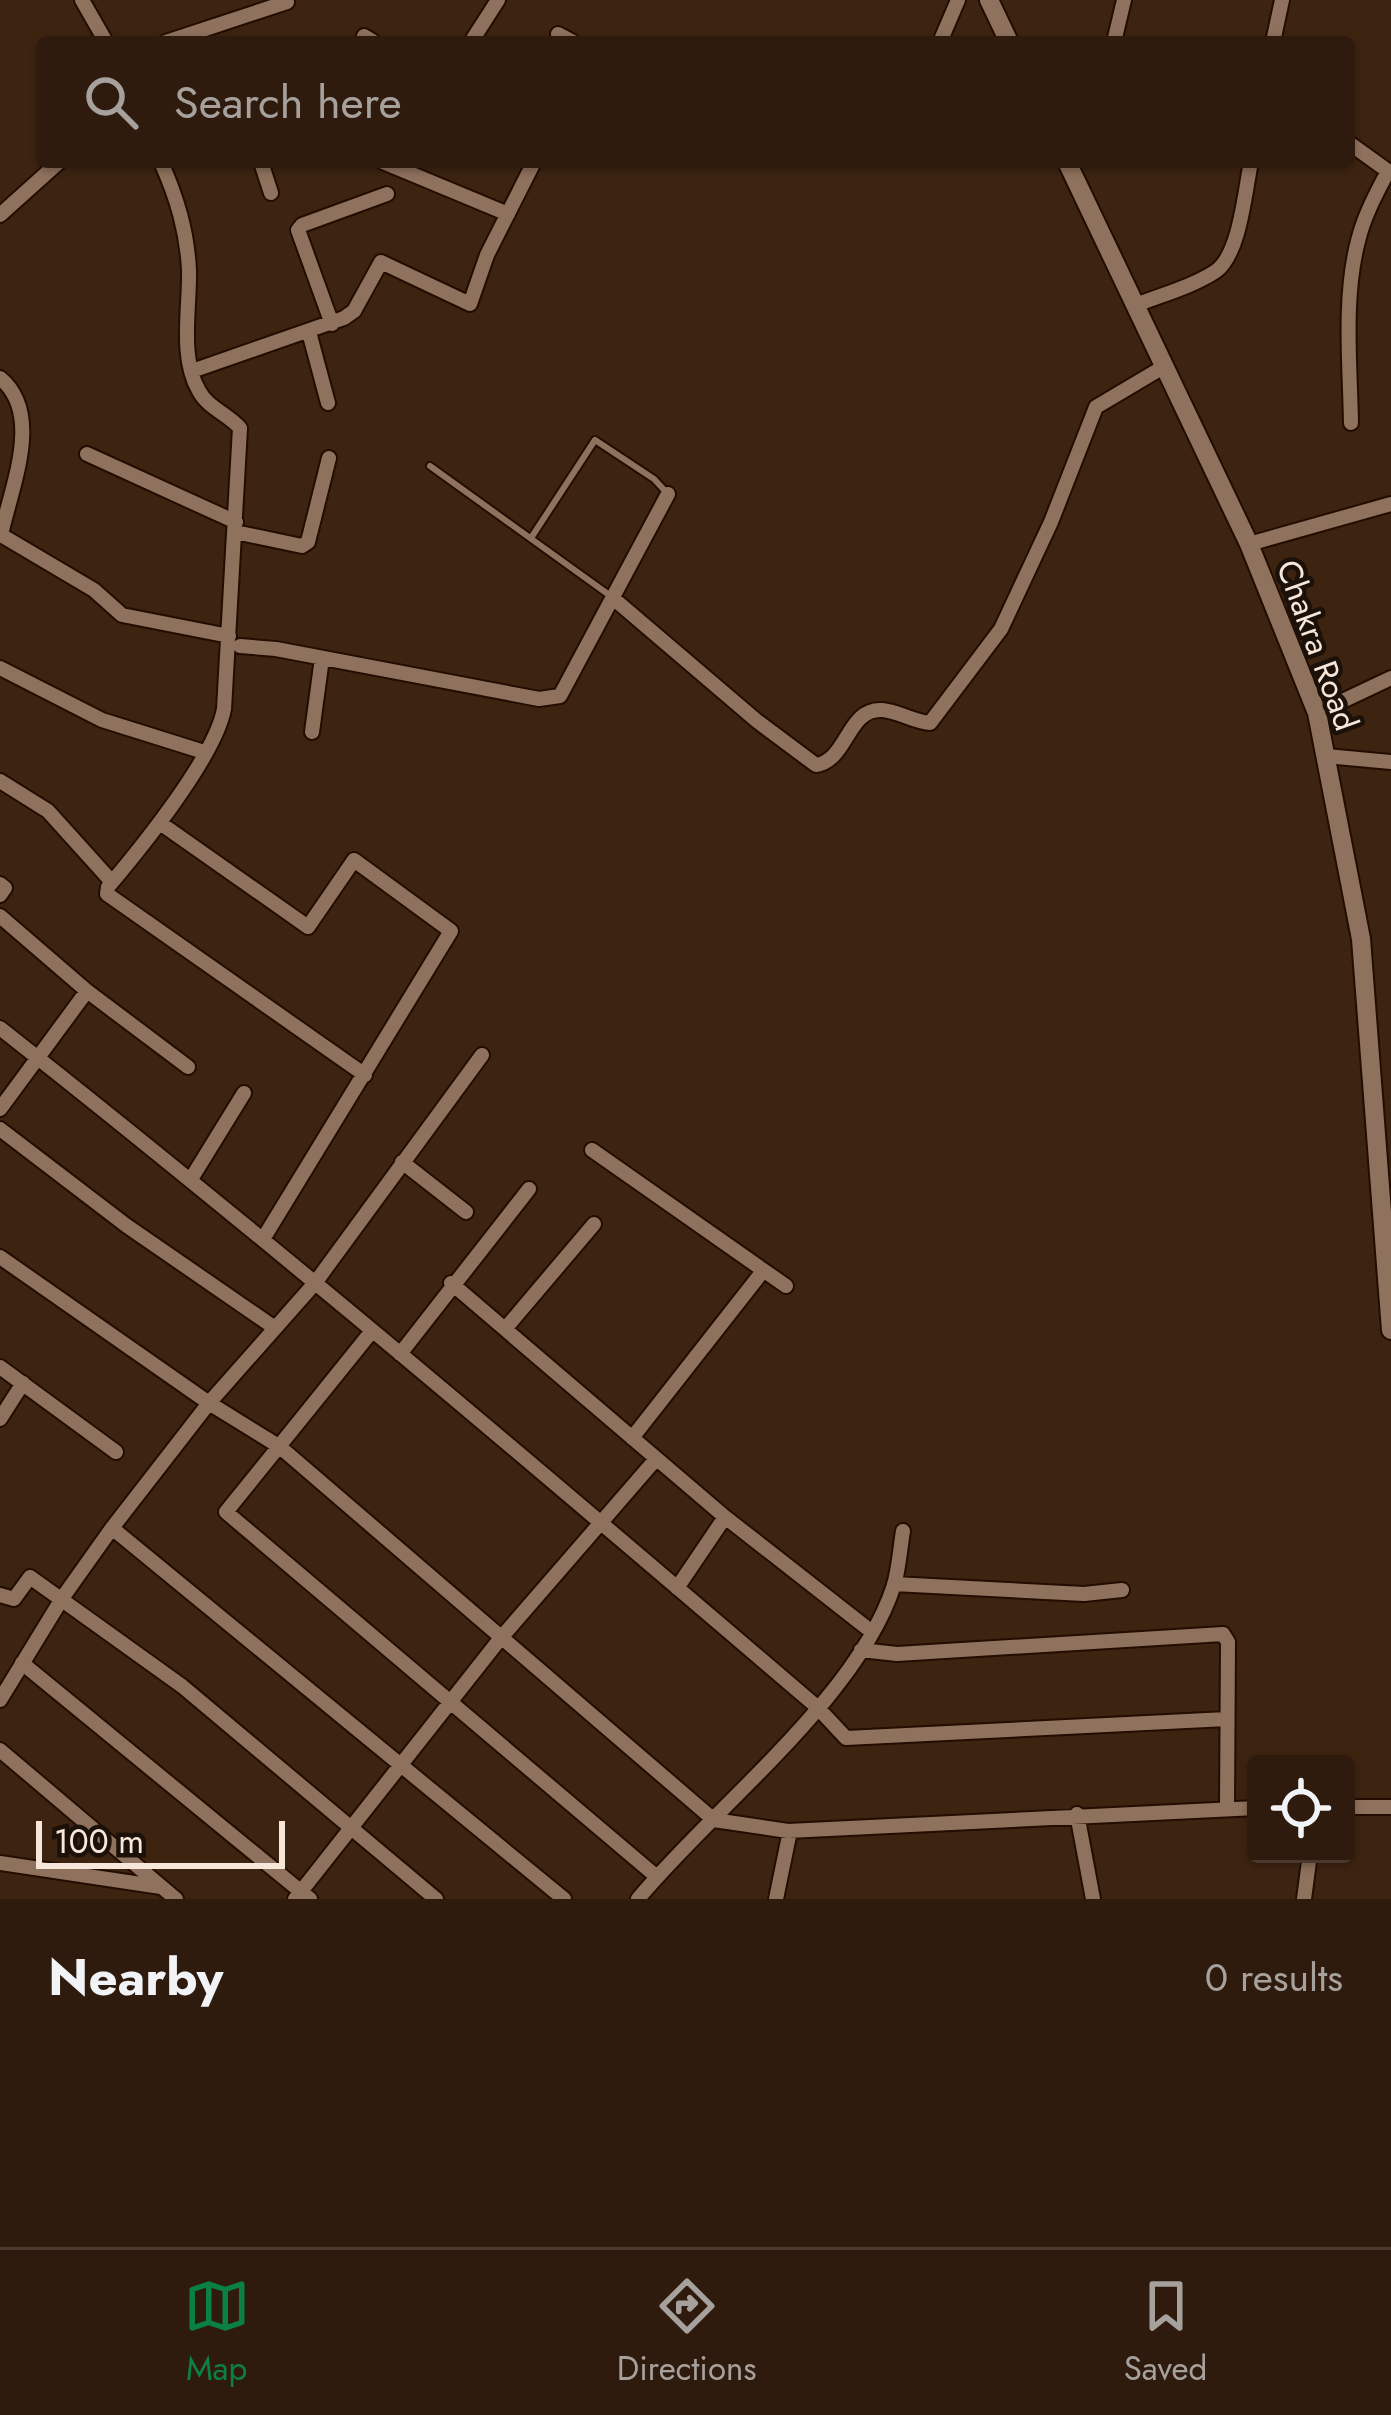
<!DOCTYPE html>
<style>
:root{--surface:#2e1b0d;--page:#362416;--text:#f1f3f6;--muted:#a7a19d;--line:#49392e;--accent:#0b8043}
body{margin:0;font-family:Jost,sans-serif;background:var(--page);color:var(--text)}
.controls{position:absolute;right:36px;bottom:36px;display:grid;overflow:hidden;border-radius:12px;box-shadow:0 3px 9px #0004}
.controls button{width:108px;height:108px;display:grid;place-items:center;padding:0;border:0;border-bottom:3px solid var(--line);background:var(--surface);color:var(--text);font:60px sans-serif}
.scale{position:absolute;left:36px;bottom:30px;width:249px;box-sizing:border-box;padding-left:12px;border:6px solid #f7e6da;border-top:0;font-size:33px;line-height:42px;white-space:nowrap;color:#f7e6da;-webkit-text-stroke:9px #1b1108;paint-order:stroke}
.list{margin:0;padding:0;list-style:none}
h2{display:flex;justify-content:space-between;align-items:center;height:156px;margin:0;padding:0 48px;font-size:51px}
h2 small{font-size:39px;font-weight:400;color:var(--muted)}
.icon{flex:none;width:66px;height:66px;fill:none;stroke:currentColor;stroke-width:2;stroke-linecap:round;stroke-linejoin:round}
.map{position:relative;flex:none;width:1391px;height:1899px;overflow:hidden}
.search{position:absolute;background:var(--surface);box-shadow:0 3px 9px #0004;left:36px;right:36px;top:36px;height:132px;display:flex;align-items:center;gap:30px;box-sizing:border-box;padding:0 42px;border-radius:12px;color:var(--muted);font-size:45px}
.sheet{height:348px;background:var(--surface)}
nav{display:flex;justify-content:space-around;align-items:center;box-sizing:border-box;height:168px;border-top:3px solid var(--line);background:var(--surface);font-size:33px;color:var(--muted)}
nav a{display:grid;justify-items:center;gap:6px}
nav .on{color:var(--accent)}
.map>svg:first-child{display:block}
</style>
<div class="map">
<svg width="1391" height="1899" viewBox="0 0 1391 1899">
<rect width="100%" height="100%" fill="#3d2411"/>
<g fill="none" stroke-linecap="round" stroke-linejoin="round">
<defs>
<path id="lane" d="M430 466 612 597
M531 538 595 440 654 479 667 493"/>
<path id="street" d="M82 0 106 42
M558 34 573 42
M364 36 374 42
M166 42 287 2
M471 42 498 0
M940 42 958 0
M1114 42 1124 0
M1273 42 1282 0
M1349 143 1388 171C1376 194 1364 216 1358 241 1343 298 1350 365 1351 423
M161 162C177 198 187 231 189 270 190 308 179 357 199 391 208 408 228 414 240 428L224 709C215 757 141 848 108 887L107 894 365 1075
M261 162 271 193
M383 162 508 214
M0 215 59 162
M1136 305C1161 295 1194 286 1216 271 1240 254 1245 190 1251 162
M332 324 298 230 302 225 387 194
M309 332 328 403
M192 371 344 318 354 311 381 262 470 304 487 255 534 162
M0 378C44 414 11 487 1 535L94 590 122 615 229 636
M87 454 236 522
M235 532 302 546 308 542 329 458
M1249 544 1391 504
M614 599 757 721 816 765C848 760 847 708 882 710 898 711 914 722 930 723L1001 629 1051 522 1096 407 1165 366
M240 646 276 649 539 699 560 696 668 494
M0 668 102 720 204 752
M1317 713 1391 678
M312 732 322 658
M1326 756 1391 762
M0 781 48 811 112 882
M160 823 308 927 354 860 451 931 263 1239
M0 884 5 888 0 895
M0 916 87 991 188 1067
M0 1028C278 1247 548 1477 817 1707L846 1738 1227 1719
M0 1109 87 991
M0 1129 127 1226 275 1328
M592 1150 786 1286
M402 1162 466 1212
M191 1179 244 1093
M0 1257 209 1403 280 1447 714 1820 788 1831 1256 1808
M451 1283 725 1517 872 1632
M505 1329 594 1224
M372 1331 226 1512 657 1877
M400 1354 529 1189
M0 1367 116 1452
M0 1419 23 1383
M632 1438 763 1271
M112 1528 564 1899
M894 1584 1084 1594 1122 1590
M677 1588 725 1517
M0 1595 14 1599 30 1577 182 1686 436 1899
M861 1650 897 1654 1223 1634 1228 1642 1227 1808
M22 1663 310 1899
M0 1700 63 1597 112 1528 209 1403 315 1283 482 1055
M0 1750 176 1899
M1346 1807H1391
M1077 1814 1093 1899
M0 1863 161 1887
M295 1899 500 1639 656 1459
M638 1899C713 1808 858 1698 894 1585 899 1568 900 1549 903 1531
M776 1899 790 1831
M1304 1899 1310 1854"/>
<path id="secondary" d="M989 0 1009 42
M1067 162 1249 544 1317 713 1361 939 1391 1330"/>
</defs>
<use href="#lane" stroke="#230d00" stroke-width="10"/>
<use href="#street" stroke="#230d00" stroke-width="18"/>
<use href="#secondary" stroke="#230d00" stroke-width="22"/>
<use href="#lane" stroke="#8f725d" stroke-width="6"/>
<use href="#street" stroke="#8f725d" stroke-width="14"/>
<use href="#secondary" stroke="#8f725d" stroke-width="18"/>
</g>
<g text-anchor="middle" stroke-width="9" stroke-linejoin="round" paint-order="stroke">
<g font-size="33" fill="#f7e6da" stroke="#1b1108">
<text transform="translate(1318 645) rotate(70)" y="12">Chakra Road</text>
</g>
</g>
</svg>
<div class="controls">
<button><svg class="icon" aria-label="locate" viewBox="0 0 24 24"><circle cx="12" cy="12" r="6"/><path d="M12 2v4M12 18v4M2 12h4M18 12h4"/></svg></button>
</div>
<div class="scale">100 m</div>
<div class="search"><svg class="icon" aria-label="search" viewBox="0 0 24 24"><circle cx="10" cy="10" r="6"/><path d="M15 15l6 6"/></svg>Search here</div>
</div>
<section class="sheet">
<h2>Nearby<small>0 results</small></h2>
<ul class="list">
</ul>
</section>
<nav>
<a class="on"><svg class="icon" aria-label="map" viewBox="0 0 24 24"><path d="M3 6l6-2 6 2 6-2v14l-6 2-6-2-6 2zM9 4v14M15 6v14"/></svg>Map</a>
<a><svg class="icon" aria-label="directions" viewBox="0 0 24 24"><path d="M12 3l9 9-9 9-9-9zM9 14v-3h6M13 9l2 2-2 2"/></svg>Directions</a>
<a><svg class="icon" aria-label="saved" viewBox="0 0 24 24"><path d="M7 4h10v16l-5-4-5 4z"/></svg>Saved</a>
</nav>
